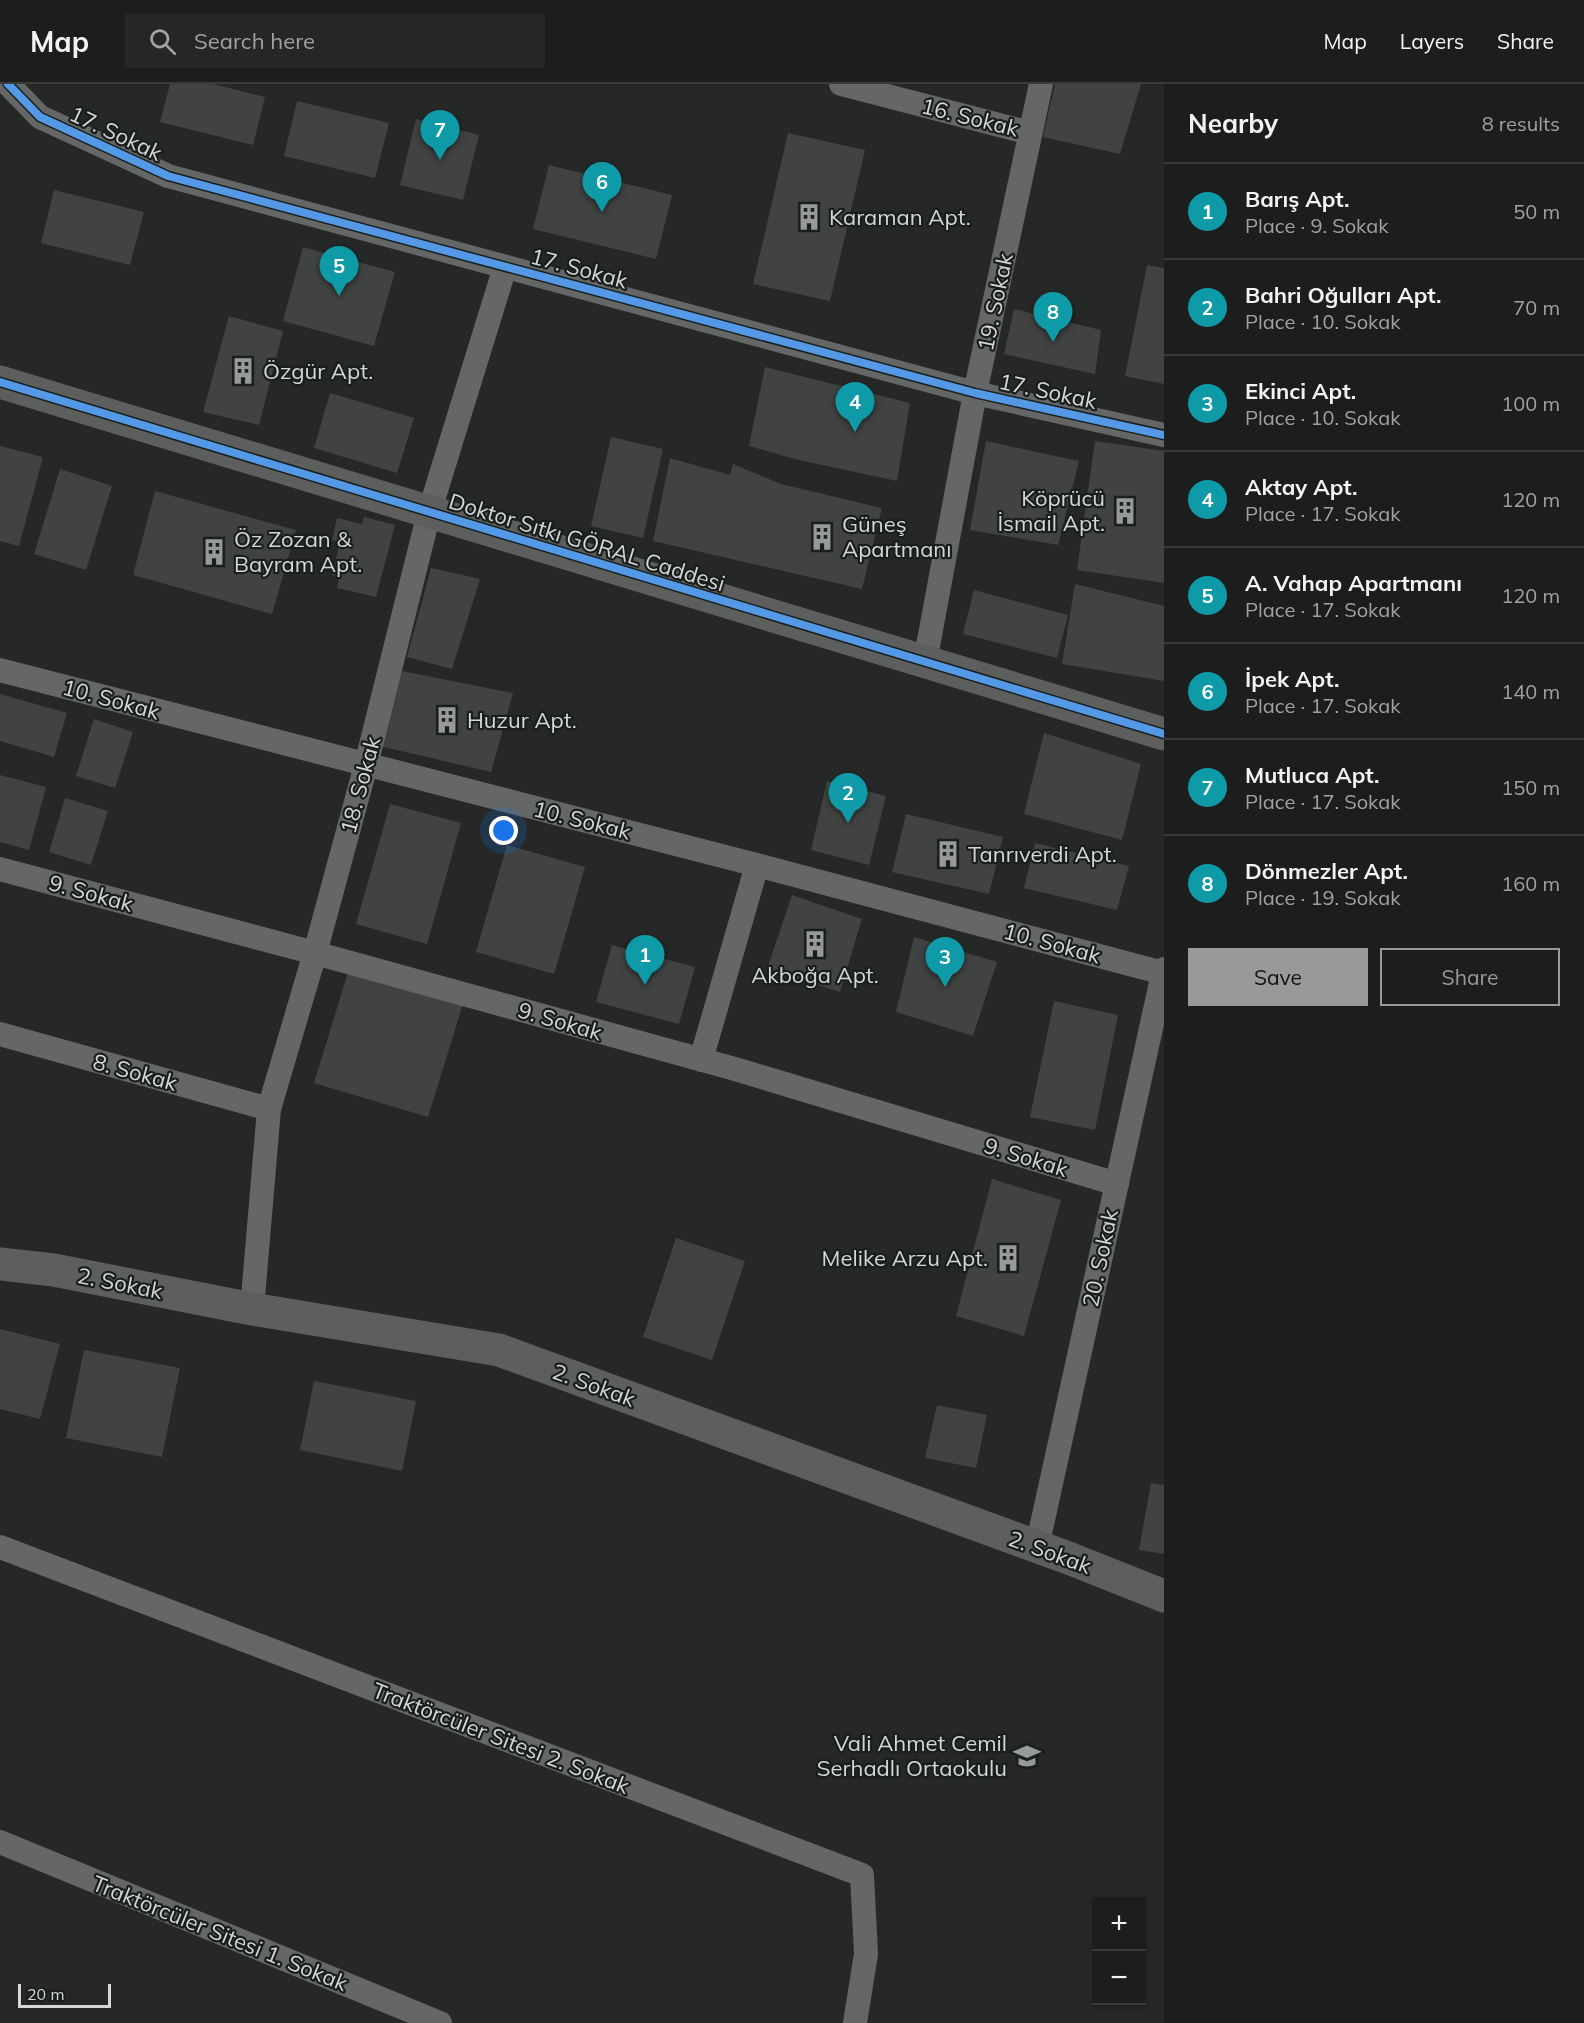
<!DOCTYPE html>
<meta charset="utf-8">
<style>
:root{--surface:#1c1e1d;--page:#252726;--text:#f1f3f6;--muted:#a0a2a4;--line:#3a3c3b;--accent:#979a99}
body{margin:0;font-family:Mulish,sans-serif;background:var(--page);color:var(--text)}
.controls{position:absolute;right:18px;bottom:18px;display:grid;overflow:hidden;border-radius:0px;box-shadow:0 2px 4px #0004}
.controls button{width:54px;height:54px;display:grid;place-items:center;padding:0;border:0;border-bottom:2px solid var(--line);background:var(--surface);color:var(--text);font:30px sans-serif}
.scale{position:absolute;left:18px;bottom:15px;width:93px;box-sizing:border-box;padding-left:6px;border:3px solid #d4d7d6;border-top:0;font-size:16px;line-height:21px;white-space:nowrap;color:#d4d7d6;-webkit-text-stroke:4px #1a1f1d;paint-order:stroke}
.you{position:absolute;left:504px;top:747px;width:21px;height:21px;margin:-15px;border:4px solid #fff;border-radius:50%;background:#1a73e8;box-shadow:0 0 0 9px #1a73e833}
.badge{display:grid;place-items:center;width:39px;height:39px;border-radius:50%;background:var(--accent);color:#fff;font-size:20px;font-weight:700}
.pin{position:absolute;translate:-50% -50px;filter:drop-shadow(0 2px 3px #0008)}
.pin::after{content:'';position:absolute;top:32px;width:21px;height:18px;background:inherit;clip-path:polygon(0 0,100% 0,50% 100%)}
.list{margin:0;padding:0;list-style:none}
h2{display:flex;justify-content:space-between;align-items:center;height:78px;margin:0;padding:0 24px;font-size:26px}
h2 small{font-size:20px;font-weight:400;color:var(--muted)}
.list li{display:grid;grid-template-columns:39px 1fr auto;gap:18px;align-items:center;box-sizing:border-box;height:96px;padding:0 24px;border-top:2px solid var(--line)}
.list b{display:block;font-size:22px;white-space:nowrap}
.list p{margin:0;font-size:20px;white-space:nowrap;color:var(--muted)}
.list em{font-size:20px;font-style:normal;color:var(--muted)}
.actions{display:flex;gap:12px;padding:18px 24px}
.actions a{flex:1;padding:14px 0;border:2px solid var(--accent);border-radius:0px;text-align:center;font-size:21px;color:var(--accent)}
.actions .main{background:var(--accent);color:#111}
.icon{flex:none;width:33px;height:33px;fill:none;stroke:currentColor;stroke-width:2;stroke-linecap:round;stroke-linejoin:round}
.map{position:relative;flex:none;width:1164px;height:1939px;overflow:hidden}
header{display:flex;align-items:center;gap:36px;box-sizing:border-box;height:84px;padding:0 30px;background:var(--surface);border-bottom:2px solid var(--line)}
header strong{font-size:28px}
nav{display:flex;gap:33px;margin-inline-start:auto;font-size:21px}
.search{width:420px;height:54px;background:var(--page);display:flex;align-items:center;gap:15px;box-sizing:border-box;padding:0 21px;border-radius:0px;color:var(--muted);font-size:22px}
main{display:flex}
aside{flex:1;background:var(--surface)}
.map>svg:first-child{display:block}
</style>
<header>
<strong>Map</strong>
<div class="search"><svg class="icon" aria-label="search" viewBox="0 0 24 24"><circle cx="10" cy="10" r="6"/><path d="M15 15l6 6"/></svg>Search here</div>
<nav><a>Map</a><a>Layers</a><a>Share</a></nav>
</header>
<main>
<div class="map">
<svg width="1164" height="1939" viewBox="0 0 1164 1939">
<rect width="100%" height="100%" fill="#252827"/>
<path fill="#404342" d="M170 0H213L265 13 253 61 160 38Z
M1055 0H1141L1120 70 1043 53Z
M297 17 389 39 375 94 284 72Z
M416 35 479 51 463 116 400 101Z
M788 49 865 66 830 217 753 200Z
M549 81 672 111 656 175 533 145Z
M54 106 144 128 130 181 41 159Z
M303 163 395 188 374 262 283 237Z
M1147 181 1164 184V300L1125 292Z
M1014 225 1101 246 1095 290 1004 270Z
M229 232 283 247 259 341 203 328Z
M765 283 910 319 897 397 799 376 749 362Z
M330 309 414 334 397 389 314 364Z
M611 353 663 365 643 454 591 442Z
M986 357 1079 377 1058 461 970 446Z
M1095 357 1164 367V499L1077 486Z
M0 362 43 373 19 462 0 457Z
M670 374 730 391 733 380 781 400 882 424 862 505 653 457Z
M60 385 112 402 86 486 34 470Z
M155 407 296 446 272 530 133 491Z
M364 433 395 441 376 513 337 504 339 493 332 491 340 458 332 456 337 434 362 440Z
M431 484 480 495 452 585 407 573Z
M1075 500 1164 522V597L1062 580Z
M974 506 1068 531 1057 574 963 550Z
M402 587 513 609 491 688 380 662Z
M0 610 67 629 54 673 0 657Z
M94 635 133 648 115 704 76 692Z
M1044 649 1141 680 1122 756 1024 730Z
M0 691 46 703 29 766 0 758Z
M827 697 886 712 869 781 811 766Z
M65 714 108 727 91 781 49 768Z
M390 720 461 739 427 860 356 840Z
M906 730 1003 753 989 810 892 788Z
M1035 759 1129 782 1117 826 1024 804Z
M507 761 585 783 554 890 476 868Z
M792 811 862 835 840 908 767 885Z
M914 853 997 878 973 952 896 928Z
M612 861 695 883 679 940 596 918Z
M349 885 463 920 428 1033 314 999Z
M1054 917 1118 931 1095 1046 1030 1033Z
M992 1095 1061 1116 1024 1252 956 1232Z
M676 1154 745 1177 712 1276 643 1253Z
M0 1245 60 1260 40 1335 0 1325Z
M84 1266 180 1284 162 1373 66 1354Z
M314 1297 416 1317 402 1387 300 1366Z
M937 1321 987 1331 976 1384 925 1374Z
M1151 1399 1164 1401V1470L1139 1466Z"/>
<g fill="none" stroke-linecap="round" stroke-linejoin="round">
<path stroke="#656666" stroke-width="24" d="M8 0 40 33 168 92 975 309 1164 351
M841 0 1030 49
M925 578 975 309 1041 0
M0 586 757 781 1163 889
M0 785 315 869 735 985 1117 1100
M0 950 269 1025
M701 976 757 781
M252 1225 269 1025 315 869 366 681 429 429 505 183
M0 1463 862 1791 866 1870 855 1939
M1037 1463 1164 885
M0 1758 440 1939"/>
<path stroke="#5c5f5e" stroke-width="33" d="M0 298 1164 650
M0 1180 54 1186 252 1225 499 1266 1071 1475 1164 1512"/>
<defs>
<path id="cycleway" d="M8 0 40 33 168 92 975 309 1164 351
M0 298 1164 650"/>
</defs>
<use href="#cycleway" stroke="#1a1f1d" stroke-width="11"/>
<use href="#cycleway" stroke="#5399e6" stroke-width="8"/>
</g>
<defs>
<symbol id="building-bare" viewBox="-9 -9 18 18"><path d="M-4-6H4V6H1V3H-1V6H-4ZM-2.5-4.3h1.7v1.8h-1.7ZM.8-4.3h1.7v1.8H.8ZM-2.5-1h1.7V.8h-1.7ZM.8-1h1.7V.8H.8Z" fill="#979a99" stroke="#1a1f1d" stroke-width="2.5" paint-order="stroke"/></symbol>
<symbol id="school-bare" viewBox="-9 -9 18 18"><path d="M0-5L7-2L0 1L-7-2ZM-4 1L0 2.5L4 1V4Q0 6-4 4Z" fill="#979a99" stroke="#1a1f1d" stroke-width="2.5" paint-order="stroke"/></symbol>
</defs>
<g fill-rule="evenodd">
<use href="#building-bare" x="790" y="114" width="38" height="38"/>
<use href="#building-bare" x="224" y="268" width="38" height="38"/>
<use href="#building-bare" x="1106" y="408" width="38" height="38"/>
<use href="#building-bare" x="803" y="434" width="38" height="38"/>
<use href="#building-bare" x="195" y="449" width="38" height="38"/>
<use href="#building-bare" x="428" y="617" width="38" height="38"/>
<use href="#building-bare" x="929" y="751" width="38" height="38"/>
<use href="#building-bare" x="796" y="841" width="38" height="38"/>
<use href="#building-bare" x="989" y="1155" width="38" height="38"/>
<use href="#school-bare" x="1008" y="1653" width="38" height="38"/>
</g>
<g text-anchor="middle" stroke-width="4.5" stroke-linejoin="round" paint-order="stroke">
<g font-size="22" fill="#d4d7d6" stroke="#1a1f1d">
<text transform="translate(970 33) rotate(14)" y="8">16. Sokak</text>
<text transform="translate(116 49) rotate(25)" y="8">17. Sokak</text>
<text transform="translate(579 184) rotate(15)" y="8">17. Sokak</text>
<text transform="translate(995 218) rotate(-78)" y="8">19. Sokak</text>
<text transform="translate(1048 307) rotate(12)" y="8">17. Sokak</text>
<text transform="translate(587 458) rotate(17)" y="8">Doktor Sıtkı GÖRAL Caddesi</text>
<text transform="translate(111 615) rotate(15)" y="8">10. Sokak</text>
<text transform="translate(360 701) rotate(-75)" y="8">18. Sokak</text>
<text transform="translate(582 736) rotate(14)" y="8">10. Sokak</text>
<text transform="translate(91 809) rotate(15)" y="8">9. Sokak</text>
<text transform="translate(1052 859) rotate(15)" y="8">10. Sokak</text>
<text transform="translate(560 937) rotate(16)" y="8">9. Sokak</text>
<text transform="translate(135 988) rotate(15)" y="8">8. Sokak</text>
<text transform="translate(1026 1073) rotate(17)" y="8">9. Sokak</text>
<text transform="translate(1100 1174) rotate(-78)" y="8">20. Sokak</text>
<text transform="translate(120 1199) rotate(11)" y="8">2. Sokak</text>
<text transform="translate(594 1301) rotate(20)" y="8">2. Sokak</text>
<text transform="translate(1050 1468) rotate(20)" y="8">2. Sokak</text>
<text transform="translate(501 1654) rotate(21)" y="8">Traktörcüler Sitesi 2. Sokak</text>
<text transform="translate(220 1849) rotate(22)" y="8">Traktörcüler Sitesi 1. Sokak</text>
</g>
<g font-size="22" fill="#d4d7d6" stroke="#1a1f1d" text-anchor="start">
<text x="829" y="141">Karaman Apt.</text>
<text x="263" y="295">Özgür Apt.</text>
<text x="1105" y="422" text-anchor="end">Köprücü<tspan x="1105" dy="25">İsmail Apt.</tspan></text>
<text x="842" y="448">Güneş<tspan x="842" dy="25">Apartmanı</tspan></text>
<text x="234" y="463">Öz Zozan &amp;<tspan x="234" dy="25">Bayram Apt.</tspan></text>
<text x="467" y="644">Huzur Apt.</text>
<text x="968" y="778">Tanrıverdi Apt.</text>
<text x="815" y="899" text-anchor="middle">Akboğa Apt.</text>
<text x="988" y="1182" text-anchor="end">Melike Arzu Apt.</text>
<text x="1007" y="1667" text-anchor="end">Vali Ahmet Cemil<tspan x="1007" dy="25">Serhadlı Ortaokulu</tspan></text>
</g>
</g>
</svg>
<div class="controls">
<button>+</button>
<button>−</button>
</div>
<div class="scale">20 m</div>
<div class="you"></div>
<div class="pin badge" style="left:645px;top:901px;background:#0f9aa8">1</div>
<div class="pin badge" style="left:848px;top:739px;background:#0f9aa8">2</div>
<div class="pin badge" style="left:945px;top:903px;background:#0f9aa8">3</div>
<div class="pin badge" style="left:855px;top:348px;background:#0f9aa8">4</div>
<div class="pin badge" style="left:339px;top:212px;background:#0f9aa8">5</div>
<div class="pin badge" style="left:602px;top:128px;background:#0f9aa8">6</div>
<div class="pin badge" style="left:440px;top:76px;background:#0f9aa8">7</div>
<div class="pin badge" style="left:1053px;top:258px;background:#0f9aa8">8</div>
</div>
<aside>
<h2>Nearby<small>8 results</small></h2>
<ul class="list">
<li><span class="badge" style="background:#0f9aa8">1</span><div><b>Barış Apt.</b><p>Place · 9. Sokak</p></div><em>50 m</em></li>
<li><span class="badge" style="background:#0f9aa8">2</span><div><b>Bahri Oğulları Apt.</b><p>Place · 10. Sokak</p></div><em>70 m</em></li>
<li><span class="badge" style="background:#0f9aa8">3</span><div><b>Ekinci Apt.</b><p>Place · 10. Sokak</p></div><em>100 m</em></li>
<li><span class="badge" style="background:#0f9aa8">4</span><div><b>Aktay Apt.</b><p>Place · 17. Sokak</p></div><em>120 m</em></li>
<li><span class="badge" style="background:#0f9aa8">5</span><div><b>A. Vahap Apartmanı</b><p>Place · 17. Sokak</p></div><em>120 m</em></li>
<li><span class="badge" style="background:#0f9aa8">6</span><div><b>İpek Apt.</b><p>Place · 17. Sokak</p></div><em>140 m</em></li>
<li><span class="badge" style="background:#0f9aa8">7</span><div><b>Mutluca Apt.</b><p>Place · 17. Sokak</p></div><em>150 m</em></li>
<li><span class="badge" style="background:#0f9aa8">8</span><div><b>Dönmezler Apt.</b><p>Place · 19. Sokak</p></div><em>160 m</em></li>
</ul>
<div class="actions"><a class="main">Save</a><a>Share</a></div>
</aside>
</main>
